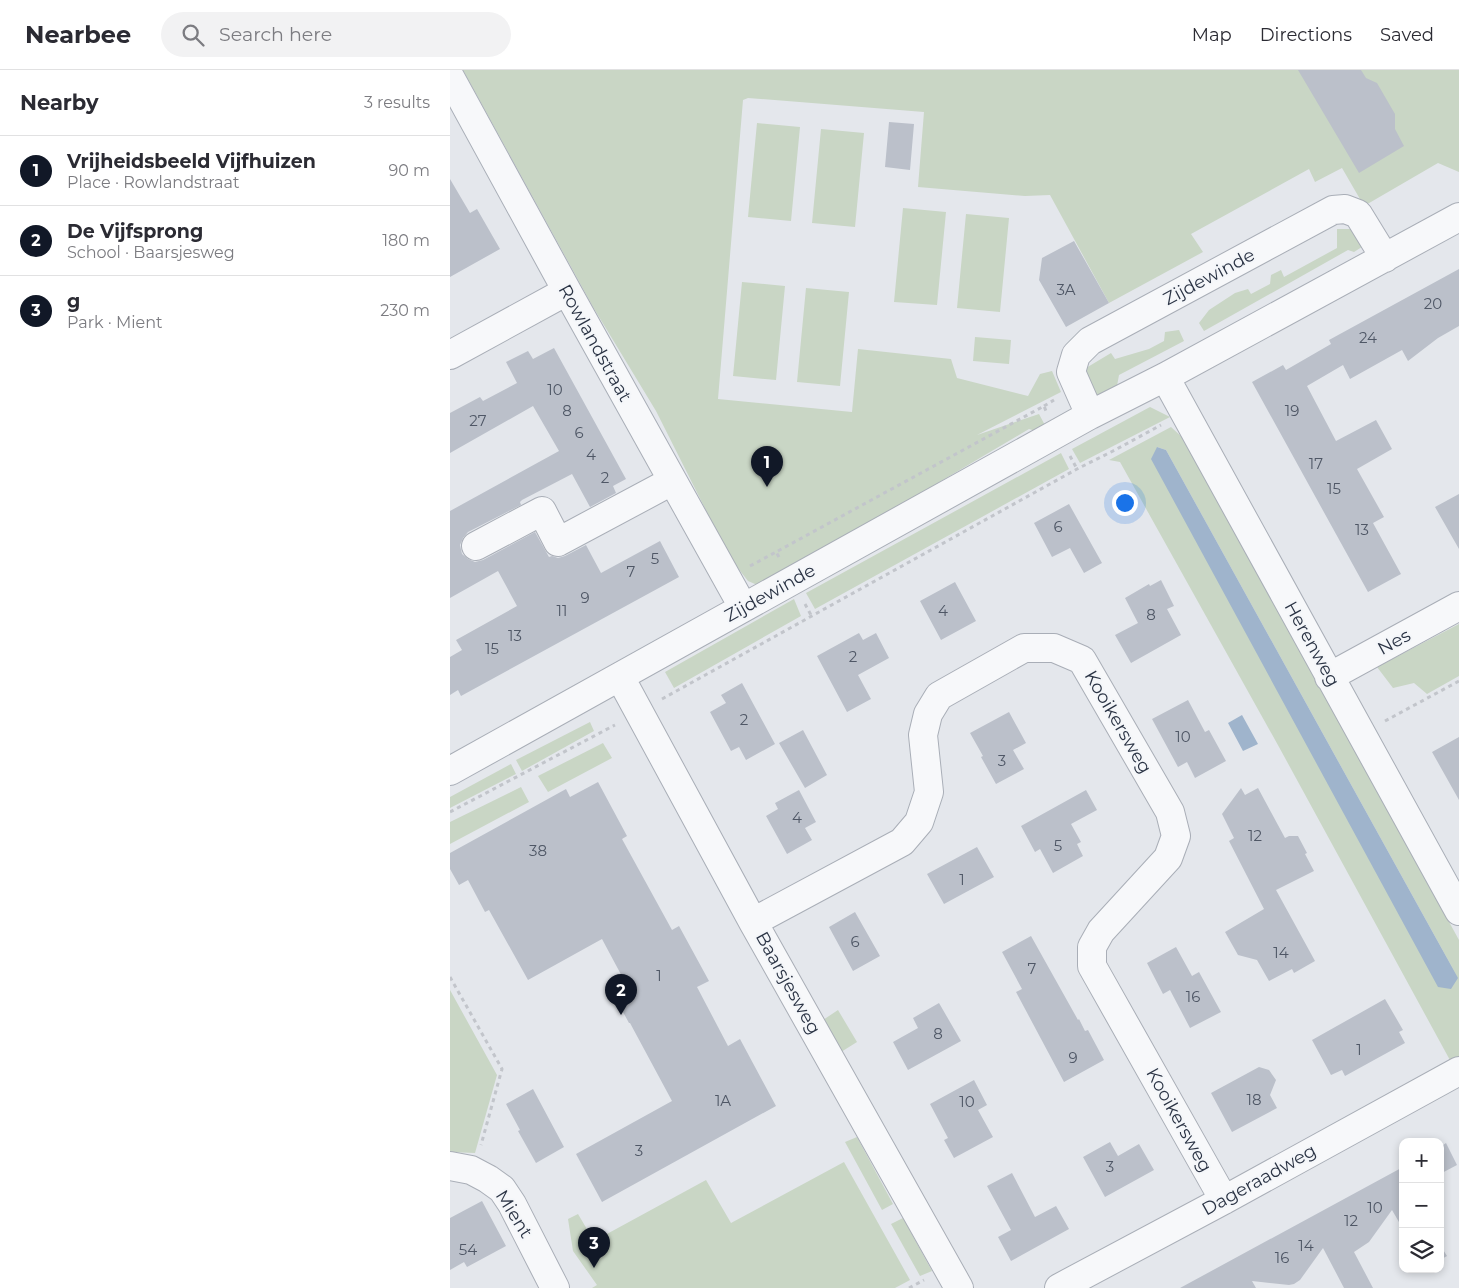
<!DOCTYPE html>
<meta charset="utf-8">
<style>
:root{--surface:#fff;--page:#f2f2f3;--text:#2b2b33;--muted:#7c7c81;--line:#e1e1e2;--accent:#111827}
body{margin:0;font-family:Montserrat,sans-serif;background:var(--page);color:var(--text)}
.controls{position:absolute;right:15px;bottom:15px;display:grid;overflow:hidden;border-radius:10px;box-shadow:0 2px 8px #0003}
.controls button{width:45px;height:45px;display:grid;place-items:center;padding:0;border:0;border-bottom:1px solid var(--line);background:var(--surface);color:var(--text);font:25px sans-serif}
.you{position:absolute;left:674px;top:432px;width:18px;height:18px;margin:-12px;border:4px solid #fff;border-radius:50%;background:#1a73e8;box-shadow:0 0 0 8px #1a73e833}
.badge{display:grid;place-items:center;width:32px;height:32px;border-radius:50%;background:var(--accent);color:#fff;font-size:16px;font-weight:700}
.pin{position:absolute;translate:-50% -41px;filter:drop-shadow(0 1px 2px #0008)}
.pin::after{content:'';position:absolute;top:26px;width:18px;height:15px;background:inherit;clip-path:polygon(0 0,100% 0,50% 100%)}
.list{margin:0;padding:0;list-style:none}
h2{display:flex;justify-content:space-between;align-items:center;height:65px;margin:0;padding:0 20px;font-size:21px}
h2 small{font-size:16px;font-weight:400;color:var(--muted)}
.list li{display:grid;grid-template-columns:32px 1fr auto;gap:15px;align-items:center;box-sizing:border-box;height:70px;padding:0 20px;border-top:1px solid var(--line)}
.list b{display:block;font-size:19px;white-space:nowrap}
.list p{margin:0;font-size:16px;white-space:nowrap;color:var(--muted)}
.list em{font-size:16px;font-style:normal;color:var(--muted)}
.icon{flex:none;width:28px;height:28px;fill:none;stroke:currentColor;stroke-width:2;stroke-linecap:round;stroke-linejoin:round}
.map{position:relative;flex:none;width:1009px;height:1218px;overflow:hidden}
header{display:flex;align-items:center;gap:30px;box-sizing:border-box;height:70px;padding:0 25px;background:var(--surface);border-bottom:1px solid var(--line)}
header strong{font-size:24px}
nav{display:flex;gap:28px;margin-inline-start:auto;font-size:18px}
.search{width:350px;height:45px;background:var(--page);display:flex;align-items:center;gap:12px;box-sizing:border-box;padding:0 18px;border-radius:28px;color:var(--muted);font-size:19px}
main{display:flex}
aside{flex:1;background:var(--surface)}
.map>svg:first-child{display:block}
</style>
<header>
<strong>Nearbee</strong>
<div class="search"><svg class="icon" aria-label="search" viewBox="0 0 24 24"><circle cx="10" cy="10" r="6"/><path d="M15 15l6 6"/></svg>Search here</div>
<nav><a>Map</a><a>Directions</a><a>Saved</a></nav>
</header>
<main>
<aside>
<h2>Nearby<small>3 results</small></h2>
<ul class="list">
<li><span class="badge">1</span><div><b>Vrijheidsbeeld Vijfhuizen</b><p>Place · Rowlandstraat</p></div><em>90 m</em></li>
<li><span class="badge">2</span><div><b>De Vijfsprong</b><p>School · Baarsjesweg</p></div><em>180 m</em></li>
<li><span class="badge">3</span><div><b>g</b><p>Park · Mient</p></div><em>230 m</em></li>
</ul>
</aside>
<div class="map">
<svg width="1009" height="1218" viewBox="0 0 1009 1218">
<rect width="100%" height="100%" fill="#e4e7ec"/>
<path fill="#c9d6c5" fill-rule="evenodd" d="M13 0H1009V102L988 93 914 136 892 98 865 112 859 99 741 164 753 182 659 233 600 125 575 126 468 117 474 42 298 28 293 30 268 329 402 342 408 279 501 289 507 308 578 326 590 304 602 301 611 322 527 365 589 344 597 359 589 362 579 359 312 517 298 511 280 488 206 341 143 237Z
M307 53 350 57 341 151 298 147Z
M371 59 414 63 405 157 362 153Z
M453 138 496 142 487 235 444 232Z
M516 144 559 148 550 242 507 238Z
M887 159H904L915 175 904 182 898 180 754 261 749 253 759 240 785 223 798 219 801 224 820 214 821 205 831 200 834 207 887 178Z
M292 212 335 216 326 310 283 306Z
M356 218 399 222 390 316 347 312Z
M729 260 734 271 669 305 667 316 644 327 639 314 636 298 661 283 665 289 699 279 714 271 715 262Z
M525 267 561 270 559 294 523 291Z
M700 337 720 347 630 393 622 379Z
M721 357 733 368 1009 870V988L1001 992 829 677 670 392 659 390ZM707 377 716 380 1008 908Z
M611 383 619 399 365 539 356 523Z
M344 529 351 546 224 618 215 602Z
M1009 554V606L977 624 964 613 943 618 927 597Z
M140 652 144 661 72 701 66 690Z
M153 673 162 688 98 722 88 706Z
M61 694 66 704 0 738V727Z
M71 717 79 732 0 774V752Z
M0 920 47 1005 25 1083 0 1082Z
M388 940 407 972 391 982 373 950Z
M407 1067 443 1134 432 1140 395 1072Z
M394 1092 460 1210 445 1218H142L147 1215 123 1181 118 1149 128 1144 144 1171 256 1110 281 1153Z
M453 1148 482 1201 470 1206 441 1154Z"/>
<path fill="#9fb4cc" d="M707 377 716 380 1008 908 1001 919 988 917 701 389Z
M792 645 808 674 793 681 778 653Z"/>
<path fill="#bbc0ca" d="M848 0H911L916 8 927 13 945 44V59L954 76 909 103Z
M439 52 464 54 460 100 435 97Z
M0 109 20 143 27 139 50 179 0 207Z
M624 171 659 233 616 257 589 210 592 188Z
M1009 199V256L988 268 958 291 952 280 900 309 893 295 857 316 886 371 926 350 942 379 907 399 934 447 923 453 951 504 918 522 802 312 833 295 836 300 881 274 879 270Z
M104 278 176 409 163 416 166 423 140 437 122 404 72 430 70 432 71 435 18 462 13 468 10 475 12 484 18 489 25 492 33 490 85 462 99 487 102 486 108 488 115 486 136 475 151 503 210 471 229 507 11 626 8 620 0 625V587L12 580 6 570 67 536 48 501 0 528V441L109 381 83 336 0 383V343L30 327 33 331 67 313 56 292 78 281 83 289Z
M1009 424V479L985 437Z
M619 434 652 493 634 503 620 478 602 487 584 453Z
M711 510 724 536 717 539 731 565 681 593 665 565 688 553 675 528 699 514 700 516Z
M505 512 526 551 491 570 470 531Z
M409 563 413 570 426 563 439 588 408 605 421 629 397 642 367 586Z
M292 613 325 674 296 690 289 677 281 681 260 642 276 633 271 625Z
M738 630 755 662 759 660 776 691 745 708 737 692 728 697 702 649Z
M559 642 576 673 563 680 574 699 546 714 531 687 533 686 520 663Z
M353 660 377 705 355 718 329 673Z
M1009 667V730L982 682Z
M148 712 177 766 172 769 222 860 229 856 259 911 247 917 278 976 290 969 326 1036 152 1132 126 1084 222 1031 180 953H179L161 920 175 912 152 869 78 910 39 840 35 842 18 810 9 815 0 799V783L116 719 120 727Z
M791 718 795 725 808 718 835 768 839 766H848L857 783 855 784 864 801 826 820 865 891 844 903 842 899 819 911 807 890 788 885 775 862 814 839 779 771 784 768 772 744Z
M349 720 366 752 355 758 362 770 337 784 316 746 328 739 325 733Z
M636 720 647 740 621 754 631 772 627 774 633 786 603 803 590 779 585 782 571 756Z
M527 777 544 807 494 834 477 804Z
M405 842 430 886 403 901 379 857Z
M581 866 628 950 629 949 635 961 638 960 654 990 614 1012 566 922 572 919 552 882Z
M726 877 742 906 749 902 771 942 740 958 720 920 713 924 697 893Z
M935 929 953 960 949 962 955 973 895 1006 892 1000 881 1005 862 970Z
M489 933 511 971 458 1000 443 972 468 958 463 948Z
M809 997 819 1000 826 1010 820 1025 827 1038 782 1062 761 1023Z
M524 1010 537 1035 528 1040 543 1067 504 1088 494 1070 498 1068 480 1034Z
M83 1019 114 1077 86 1093 68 1061 70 1060 56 1034Z
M660 1072 668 1086 689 1074 704 1100 655 1127 633 1087Z
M996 1073 1007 1095 990 1104V1077Z
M953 1097V1159L942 1140 919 1172 904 1182 923 1218H894L873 1178 850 1210 844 1214 839 1215 802 1211 806 1218H730Z
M562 1103 585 1147 606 1136 619 1159 561 1191 548 1167 561 1160 537 1116Z
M32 1131 56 1176 17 1197 14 1192 0 1200V1148Z
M990 1175 997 1186 990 1190Z"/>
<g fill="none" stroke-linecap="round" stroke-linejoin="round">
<defs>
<path id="minor" d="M0 7 117 221 293 537
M0 285 117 221
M715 307 1009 841
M640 345 621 302 626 285 640 271 883 140 895 139 908 144 935 188
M26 476 92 441 108 472 222 411
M170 607 303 852 509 1218
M879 607 1009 536
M0 701 640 345 715 307 1009 147
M303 852 452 772 469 752 479 722 473 665 478 644 489 626 574 578H604L632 590 720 742 726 766 718 788 651 861 642 877V896L774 1130
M0 1096 21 1100 38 1109 52 1119 62 1134 105 1218
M609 1218 774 1130 1009 1001"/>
</defs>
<use href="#minor" stroke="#a9aeb7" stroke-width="30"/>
<path stroke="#c2c5cb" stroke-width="3" stroke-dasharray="4 4" stroke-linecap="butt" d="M594 336 604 330
M620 386 627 399
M329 487 326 482 594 336 596 341
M300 496 326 482
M355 534 362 547
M212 629 627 399 665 380 711 355
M935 651 1009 611
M0 742 165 655
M0 907 52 999 31 1075
M459 1218 474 1210"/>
<use href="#minor" stroke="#f7f8fa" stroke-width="28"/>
</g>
<g text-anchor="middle" stroke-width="4" stroke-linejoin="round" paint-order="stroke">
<g font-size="15" fill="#4f5766">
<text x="616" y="225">3A</text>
<text x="983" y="239">20</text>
<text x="918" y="273">24</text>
<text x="105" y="325">10</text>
<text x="117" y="346">8</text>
<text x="842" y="346">19</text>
<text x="28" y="356">27</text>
<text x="129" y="368">6</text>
<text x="141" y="390">4</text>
<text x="866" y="399">17</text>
<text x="155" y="413">2</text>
<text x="884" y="424">15</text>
<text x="608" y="462">6</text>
<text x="912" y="465">13</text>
<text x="205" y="494">5</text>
<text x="181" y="507">7</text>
<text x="135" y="533">9</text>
<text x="112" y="546">11</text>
<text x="493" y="546">4</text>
<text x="701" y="550">8</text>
<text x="65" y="571">13</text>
<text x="42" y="584">15</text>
<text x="403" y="592">2</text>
<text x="294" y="655">2</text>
<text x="733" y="672">10</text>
<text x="552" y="696">3</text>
<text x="347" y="753">4</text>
<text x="805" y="771">12</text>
<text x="608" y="781">5</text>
<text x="88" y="786">38</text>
<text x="512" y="815">1</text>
<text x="405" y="877">6</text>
<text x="831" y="888">14</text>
<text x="582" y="904">7</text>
<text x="209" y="911">1</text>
<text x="743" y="932">16</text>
<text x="488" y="969">8</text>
<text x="909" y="985">1</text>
<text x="623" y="993">9</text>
<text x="804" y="1035">18</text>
<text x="273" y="1036">1A</text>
<text x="517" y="1037">10</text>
<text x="189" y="1086">3</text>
<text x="660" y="1102">3</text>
<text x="925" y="1143">10</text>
<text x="901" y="1156">12</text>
<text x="856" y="1181">14</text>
<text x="18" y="1185">54</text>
<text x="832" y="1193">16</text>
</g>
<g font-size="18" fill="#2b3445" stroke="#f4f6f9">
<text transform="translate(759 207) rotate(-28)" y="6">Zijdewinde</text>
<text transform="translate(145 273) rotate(61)" y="6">Rowlandstraat</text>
<text transform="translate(320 523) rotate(-29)" y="6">Zijdewinde</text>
<text transform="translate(944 572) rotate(-29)" y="6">Nes</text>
<text transform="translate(862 574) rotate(61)" y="6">Herenweg</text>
<text transform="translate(668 652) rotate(60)" y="6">Kooikersweg</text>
<text transform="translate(338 913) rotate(61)" y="6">Baarsjesweg</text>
<text transform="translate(729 1050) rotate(61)" y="6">Kooikersweg</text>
<text transform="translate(809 1110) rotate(-29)" y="6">Dageraadweg</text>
<text transform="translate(64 1144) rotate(58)" y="6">Mient</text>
</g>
</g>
</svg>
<div class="controls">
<button>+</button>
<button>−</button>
<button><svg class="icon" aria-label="layers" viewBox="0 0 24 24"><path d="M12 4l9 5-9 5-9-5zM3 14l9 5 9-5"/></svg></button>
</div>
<div class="you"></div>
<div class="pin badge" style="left:317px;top:417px">1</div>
<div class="pin badge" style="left:171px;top:945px">2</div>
<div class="pin badge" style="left:144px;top:1198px">3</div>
</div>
</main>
